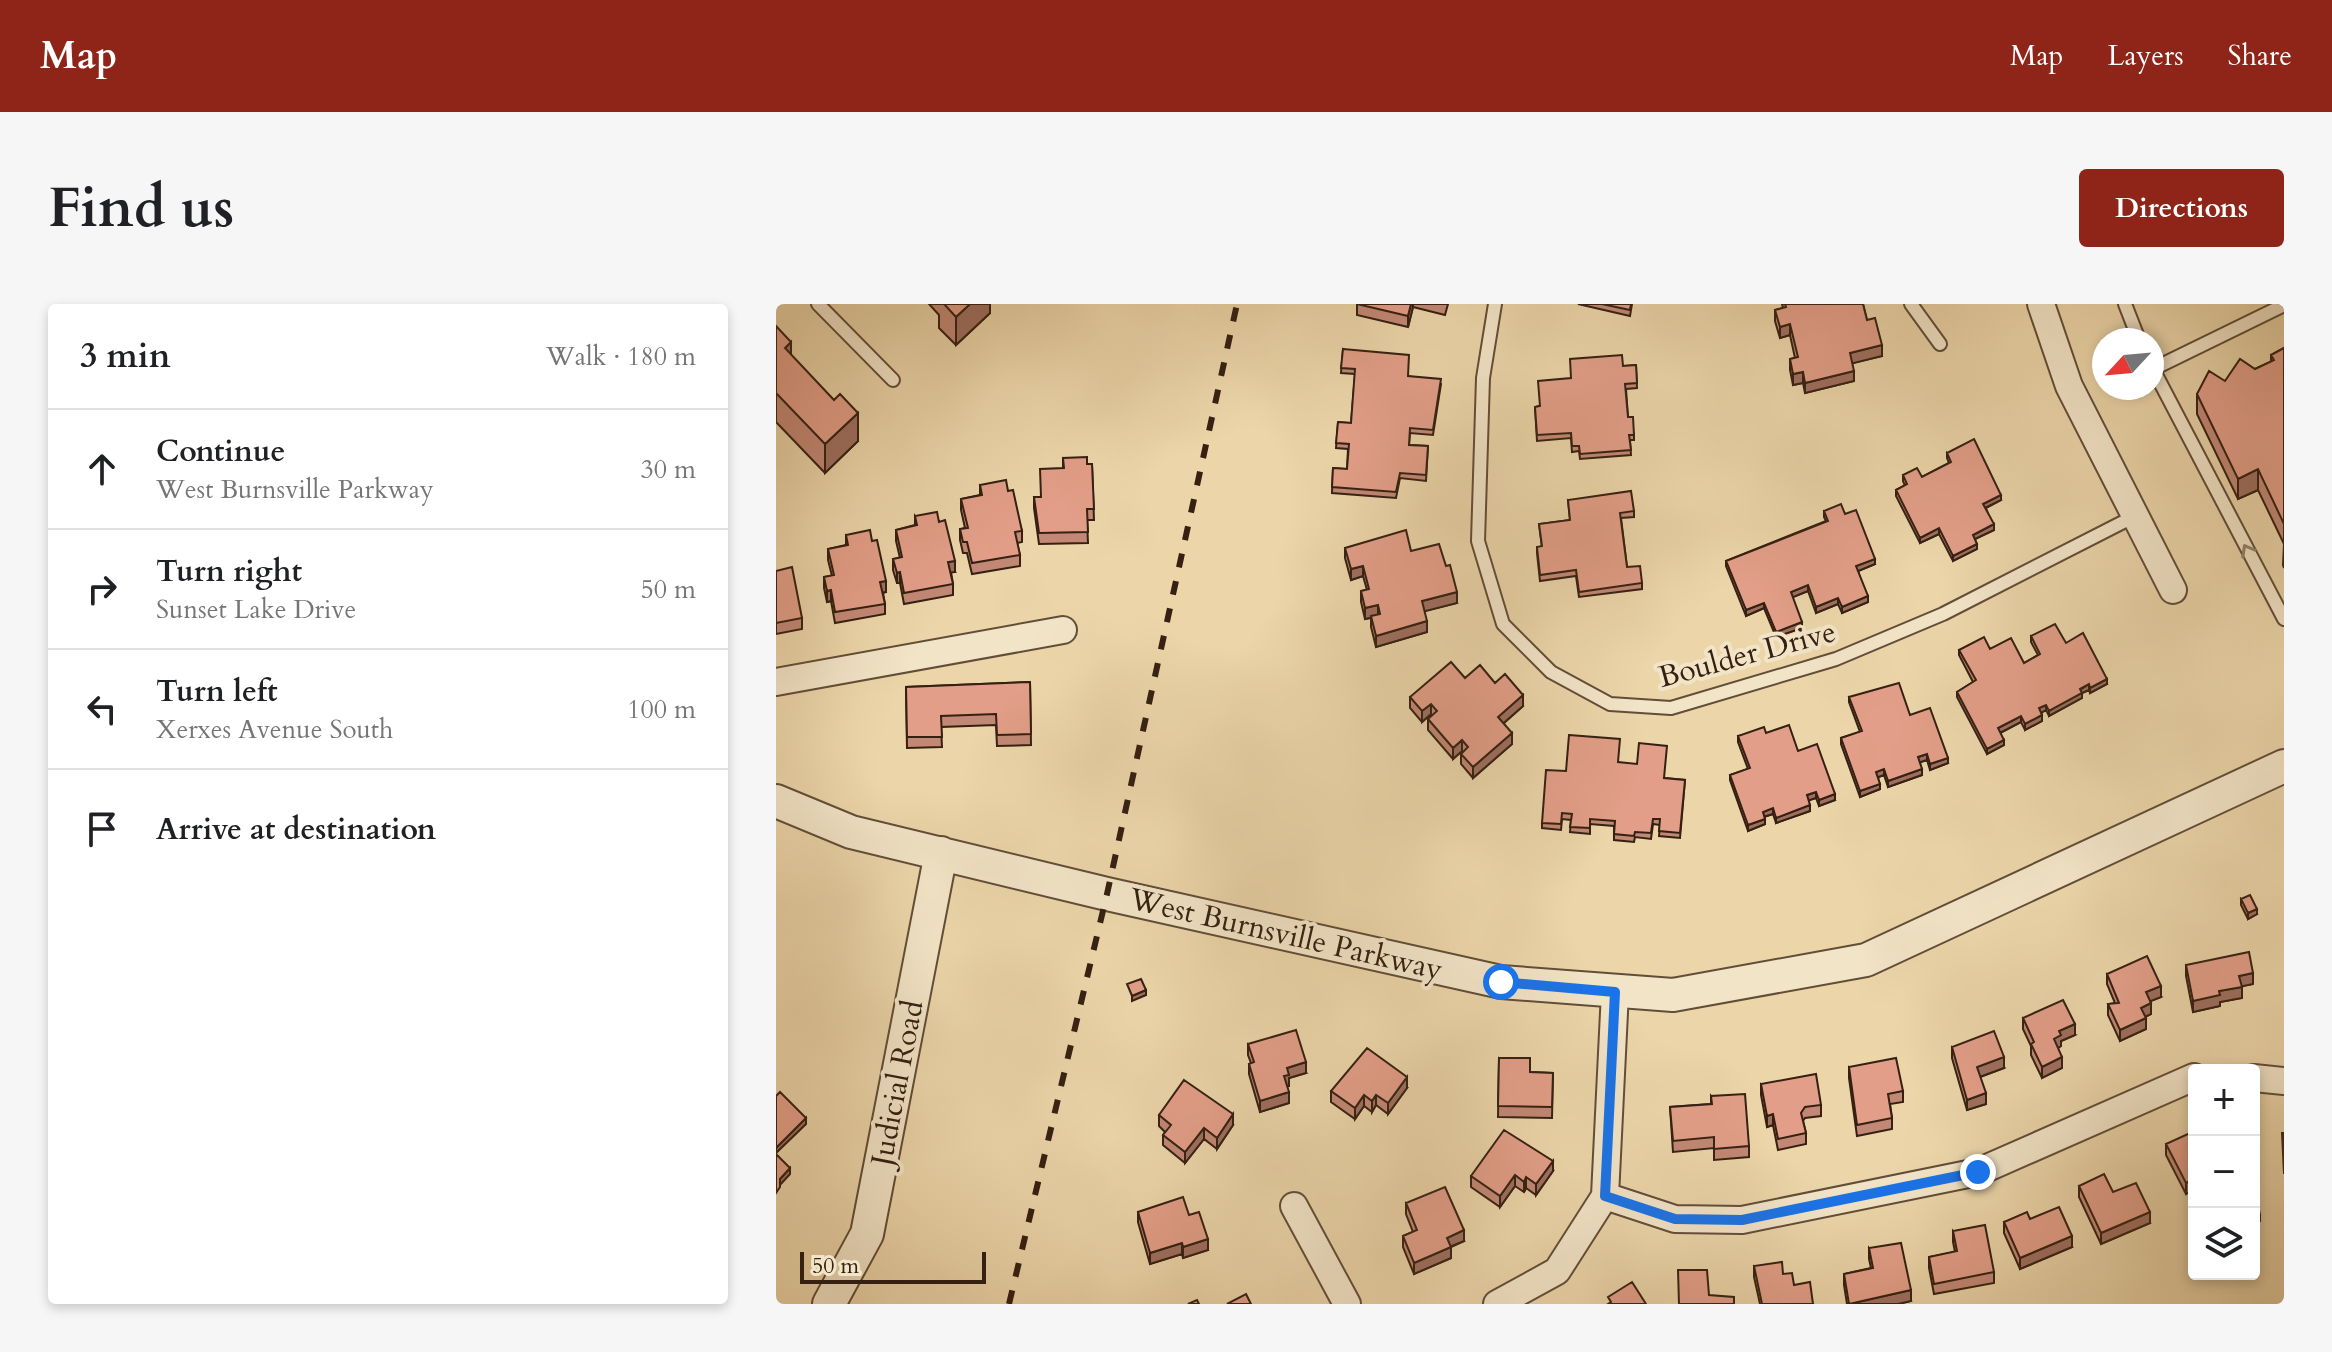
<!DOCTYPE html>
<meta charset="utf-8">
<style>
:root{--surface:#fff;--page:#f6f6f6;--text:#202124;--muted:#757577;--line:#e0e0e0;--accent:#8f2418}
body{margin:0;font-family:Cardo,serif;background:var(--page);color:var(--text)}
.controls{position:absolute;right:24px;bottom:24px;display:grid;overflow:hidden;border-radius:8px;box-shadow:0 4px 12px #0003}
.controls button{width:72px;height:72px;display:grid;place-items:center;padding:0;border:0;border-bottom:2px solid var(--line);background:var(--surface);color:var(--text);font:40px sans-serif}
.compass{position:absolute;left:1316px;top:24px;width:72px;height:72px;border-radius:50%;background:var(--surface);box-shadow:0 4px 12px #0003;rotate:244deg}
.scale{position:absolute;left:24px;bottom:20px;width:186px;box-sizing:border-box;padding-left:8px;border:4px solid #352012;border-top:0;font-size:22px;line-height:28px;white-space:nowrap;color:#352012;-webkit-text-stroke:6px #f2e4c7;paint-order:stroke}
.stop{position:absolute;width:24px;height:24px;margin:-18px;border:6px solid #1a73e8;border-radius:50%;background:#fff}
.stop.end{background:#1a73e8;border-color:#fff;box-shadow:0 2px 8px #0008}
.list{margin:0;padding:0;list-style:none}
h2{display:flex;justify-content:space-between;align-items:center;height:104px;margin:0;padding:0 32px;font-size:34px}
h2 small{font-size:26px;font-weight:400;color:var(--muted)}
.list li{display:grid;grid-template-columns:52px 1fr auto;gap:24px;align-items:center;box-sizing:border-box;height:120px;padding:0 32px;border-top:2px solid var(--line)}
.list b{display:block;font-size:30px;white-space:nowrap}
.list p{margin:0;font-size:26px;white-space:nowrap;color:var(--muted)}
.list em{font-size:26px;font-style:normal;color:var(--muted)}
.icon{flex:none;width:44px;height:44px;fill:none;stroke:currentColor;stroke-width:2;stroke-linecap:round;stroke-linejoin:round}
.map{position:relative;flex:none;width:1508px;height:1000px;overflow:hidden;border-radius:8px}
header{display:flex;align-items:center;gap:48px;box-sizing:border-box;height:112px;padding:0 40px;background:var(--accent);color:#fff}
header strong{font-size:38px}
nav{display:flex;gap:44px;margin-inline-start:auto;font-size:28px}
.intro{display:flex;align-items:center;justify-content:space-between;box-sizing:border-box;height:192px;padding:0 48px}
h1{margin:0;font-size:56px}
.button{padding:20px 36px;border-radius:8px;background:var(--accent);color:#fff;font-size:28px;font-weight:700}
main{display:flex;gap:48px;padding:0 48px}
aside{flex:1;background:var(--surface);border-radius:8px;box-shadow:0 4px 12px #0003}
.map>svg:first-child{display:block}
</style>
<header>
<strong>Map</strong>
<nav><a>Map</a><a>Layers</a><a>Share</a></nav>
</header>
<div class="intro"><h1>Find us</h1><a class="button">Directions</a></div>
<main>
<aside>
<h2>3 min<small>Walk · 180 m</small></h2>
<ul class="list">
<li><svg class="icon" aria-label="ahead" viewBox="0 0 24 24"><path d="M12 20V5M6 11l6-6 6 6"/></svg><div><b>Continue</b><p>West Burnsville Parkway</p></div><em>30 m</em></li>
<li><svg class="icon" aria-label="right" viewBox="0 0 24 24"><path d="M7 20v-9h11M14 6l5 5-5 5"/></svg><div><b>Turn right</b><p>Sunset Lake Drive</p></div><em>50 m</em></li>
<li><svg class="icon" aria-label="left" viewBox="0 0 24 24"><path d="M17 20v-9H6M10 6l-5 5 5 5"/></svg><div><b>Turn left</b><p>Xerxes Avenue South</p></div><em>100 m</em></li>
<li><svg class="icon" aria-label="arrive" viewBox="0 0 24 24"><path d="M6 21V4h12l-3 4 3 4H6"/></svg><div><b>Arrive at destination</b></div></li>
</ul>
</aside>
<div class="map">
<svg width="1508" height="1000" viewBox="0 0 1508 1000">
<rect width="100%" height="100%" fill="#ebd5a9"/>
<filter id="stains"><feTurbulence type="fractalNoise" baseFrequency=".0025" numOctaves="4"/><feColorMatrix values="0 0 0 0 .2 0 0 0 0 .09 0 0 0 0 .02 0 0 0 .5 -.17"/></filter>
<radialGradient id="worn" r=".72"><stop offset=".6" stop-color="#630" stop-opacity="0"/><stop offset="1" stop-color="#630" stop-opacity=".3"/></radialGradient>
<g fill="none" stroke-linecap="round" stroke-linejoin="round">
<defs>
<path id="service" d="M42 0 117 76
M719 0 707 74 702 237 727 320 775 368 834 400 895 404 1060 355 1167 310 1359 212
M1135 0 1164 40
M1349 0 1363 36
M1376 63 1508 315
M1377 65 1508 1"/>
<path id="minor" d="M1265 0 1293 82 1397 286
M0 378 287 326
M1478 774 1508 777
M829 892 899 915 966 916 1202 868 1418 773
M518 902 571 1000
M721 1000 781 967 829 892 839 688"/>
<path id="tertiary" d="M0 497 75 528 331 590 725 678 897 691 1090 656 1508 462
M53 1000 91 930 165 549"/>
</defs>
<use href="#service" stroke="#624d38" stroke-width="16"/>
<use href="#minor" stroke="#624d38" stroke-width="30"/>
<use href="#tertiary" stroke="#624d38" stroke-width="36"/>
<use href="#service" stroke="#f2e4c7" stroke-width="12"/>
<use href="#minor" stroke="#f2e4c7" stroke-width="26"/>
<use href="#tertiary" stroke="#f2e4c7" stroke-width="32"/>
<path stroke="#352012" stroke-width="6" stroke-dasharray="14 14" stroke-linecap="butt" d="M233 1000 331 590 461 0"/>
</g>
<path fill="#c28875" stroke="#352012" stroke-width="2" d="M153 0H214V9L180 41 163 24V11Z
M581 0H672L669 11 637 3 632 23 581 11Z
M802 0H856L854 12Z
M1006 0H1087L1091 16 1106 52 1076 59 1078 77 1029 89 1027 79 1017 81 1014 66V55L1019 54 1014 31 1004 34 999 17V6L1007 4Z
M0 22 15 51 82 137 49 169 0 118Z
M1508 44V264L1507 261 1508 240 1482 186 1462 195 1421 110V90L1495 58V51Z
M567 45 632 72 665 80 657 131 634 129 633 141 652 142 650 177 624 174 620 194 556 189 557 164 571 165 572 145 560 144 562 118 575 119 579 70 565 69Z
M860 61 861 84 850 85 852 113 858 131V136H854L855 151 804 155 803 147 796 148 795 134 761 137 759 103 763 102 795 74 847 62Z
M1171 149 1225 196 1210 204 1218 226 1199 235 1201 245 1177 257 1163 230 1144 239 1120 192V186L1129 182 1127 177V171L1146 173 1173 159 1171 154Z
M287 154 311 160H316L318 216H311L312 239 263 240 258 204V193H265L287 164Z
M204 181 232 187 246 227V238L241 239 244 251V262L196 270 191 249H187L184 236V225L189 224 185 206V195L204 191Z
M792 196 858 207V213L845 214 851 263 866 279V285L803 293 800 272 764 277 761 249V243H766L763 220 794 216Z
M1048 207 1069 210 1099 260 1082 267 1092 298 1066 309 1062 300 1040 309 1032 287 1016 293 1026 324 1000 333 988 304 970 312 950 262V257L1050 217 1048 213Z
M139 212 179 268H175L177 280V291L128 300 124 279H121L117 266V255L124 254 120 237V226L139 221Z
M70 231 96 237 110 288 107 289 109 300V310L59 319 55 297 51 298 48 284V273L56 272 52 256V245L70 241Z
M569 244 635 247 681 299 648 307 651 328 600 343 595 323V314L589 315 585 298V287L591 286 587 272 575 276 569 254Z
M0 267 26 314V325L0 330Z
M1255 332 1290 339 1331 380 1314 389 1313 386 1306 389V394L1273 412 1270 406 1265 409 1266 417 1249 426 1245 418 1224 429 1228 441 1211 450 1181 393V388L1197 378 1183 351V346L1214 345 1248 359 1262 351 1255 338Z
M689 374 719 379 747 402 728 419 736 440 697 474 685 460V450L687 448 686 447 677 455 652 426V415L656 412 655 410 646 418 634 404V393Z
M254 378 255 441 221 442 220 421 165 423 166 443 131 444 130 383Z
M1073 393 1134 411 1172 459 1154 466 1151 456 1144 458 1146 471 1112 483 1108 471 1102 473 1104 485 1084 493 1065 440V434L1084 428 1073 398Z
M990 429 1022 447 1059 496 1043 502 1040 494 1032 496 1034 507 1000 519 997 510 988 513 989 520 972 527 954 476V471L972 465 962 438V432Z
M842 458 888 474 909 476 904 534 883 532 884 521 877 520 875 535 859 533 858 538 838 536V522L814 520V530L794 528 795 516 786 515 785 526 766 524V519Z
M1465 595 1481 610 1472 615 1465 601Z
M1410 661 1477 680 1465 682 1466 694 1444 698V702L1417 708 1410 672Z
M1331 670 1385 693 1374 697 1375 710 1369 713 1370 725 1344 737 1332 711V700L1339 699 1331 680Z
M1247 714 1299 731 1285 737V742L1282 744 1286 764 1266 774 1255 751V742L1247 725Z
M472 740 530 769 513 774V782H511L513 799 484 808 473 770V760L475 759 472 751Z
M1176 743 1228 764 1204 773 1210 800 1191 806 1176 754Z
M723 754 754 768 777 769 776 814 722 813Z
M1073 763 1127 787V798L1114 800 1116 814V825L1081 832 1073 774Z
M985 780 1045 801V812L1029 814 1027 817 1030 829V840L1002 846 997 821 991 823 985 791Z
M631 784 612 810 600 801 596 808 588 802 579 815 555 798V787Z
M935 792 973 842V853L938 856V844L897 848 894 803 935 800Z
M383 811 457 821 441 845 428 835 409 859 387 841V831L389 828 383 822Z
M1418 832V886L1410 890 1390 851V840Z
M777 867 760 891 750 884 748 888 739 882 724 903 695 883V872Z
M1303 882 1337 888 1374 919 1325 940 1303 893Z
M630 899 688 937 675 943V954L638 970 627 943V932L637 928 630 910Z
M362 908 413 911 432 946 407 954 406 950 374 960 362 918Z
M1254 915 1296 943 1244 965 1228 929V918Z
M1177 927 1218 968V979L1158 990 1153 964V953L1179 948 1177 938Z
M1093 944 1135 997 1122 1000H1071L1068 981V970L1095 964 1093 955Z
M978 962 1007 970 1037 1000H984L978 973Z"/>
<path fill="#9e6f5f" stroke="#352012" stroke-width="2" d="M194 0H214V9L180 41V13Z
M635 0H637V3L632 23V12Z
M1014 20V31L1004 34V23Z
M15 38V67L9 44Z
M1106 41V52L1074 60V49Z
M1078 67V77L1029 89V79Z
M1027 68V79L1017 81V70Z
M82 109V137L49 169V140Z
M1482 165V186L1462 195V175Z
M1225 191V196L1207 205V200Z
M1218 220V226L1197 236V231Z
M1163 224V230L1144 239V234Z
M1201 240V245L1177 257V252Z
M1099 255V260L1080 268V262Z
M179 257V268L172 269V258Z
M587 262V272L575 276V265Z
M124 268V279H121V269Z
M110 277V288L104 289V278Z
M1032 281V287L1015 294V288Z
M55 286V297L51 298V287Z
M681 288V299L646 308V297Z
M1092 292V298L1066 309V303Z
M1062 294V300L1040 309V303Z
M988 299V304L970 312V306Z
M602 301V312L589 315V304Z
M651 317V328L600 343V332Z
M1026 318V324L1000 333V328Z
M1331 375V380L1314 389V384Z
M1313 380V386L1306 389V394L1273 412V407Z
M747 391V402L722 424V413Z
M655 400V410L646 418V407Z
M1270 401V406L1263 410V404Z
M1266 411V417L1249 426V420Z
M1245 412V418L1222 430V424Z
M736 429V440L697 474V463Z
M686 436V447L677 455V444Z
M1228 436V441L1211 450V445Z
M1151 450V456L1142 459V453Z
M1172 454V459L1154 466V460Z
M1108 465V471L1100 474V468Z
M1146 465V471L1112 483V477Z
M1104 480V485L1084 493V487Z
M1040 488V494L1031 497V491Z
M1059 490V496L1043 502V496Z
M1034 501V507L1000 519V514Z
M997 504V510L987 513V508Z
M989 515V520L972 527V521Z
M1481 605V610L1472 615V609Z
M1477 669V680L1463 683V672Z
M1385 682V693L1370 699V688Z
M1466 683V694L1444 698V702L1417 708V697L1443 687Z
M370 686V691L356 697V692Z
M1375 699V710L1365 715V704Z
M1370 714V725L1344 737V726Z
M1299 720V731L1285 737V742L1278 746V735L1283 727Z
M1228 753V764L1201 774V763Z
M1286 753V764L1266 774V763Z
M530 758V769L513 774V782L508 783V772L511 764Z
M631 773V784L612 810V799Z
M513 788V799L484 808V797Z
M1210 789V800L1191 806V796Z
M588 791V802L579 815V804Z
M600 791V801L596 808V797Z
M457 810V821L441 845V834Z
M997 810V821L991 823V812Z
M30 814V820L0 849V844Z
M428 824V835L409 859V848Z
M777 857V867L760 891V880Z
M14 864V870L4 881V875Z
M739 871V882L724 903V892Z
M750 873V884L748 888V878Z
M1418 875V886L1410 890V879Z
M1374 908V919L1325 940V929Z
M1484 911V917L1478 919V913Z
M688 926V937L671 944V934Z
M1296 932V943L1244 965V954Z
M432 935V946L407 954V943Z
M406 939V950L374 960V949Z
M675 943V954L638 970V959Z
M1135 986V997L1122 1000H1073Z"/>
<path fill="#e29e88" stroke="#352012" stroke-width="2" d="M168 0H194L180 13Z
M581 0H635L632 12Z
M826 0H855L854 6Z
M1009 0H1087L1091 16 1099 14 1106 41 1074 49 1078 67 1029 79 1027 68 1017 70 1014 55 1022 53 1014 20 1004 23 999 6 1010 3Z
M0 22 15 38 9 44 58 96 64 90 82 109 49 140 0 89Z
M1508 44V220L1482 165 1462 175 1421 90 1433 67 1449 77 1464 55 1479 65 1498 56 1495 51Z
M567 45 633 51 632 72 665 75 657 126 634 124 633 141 652 142 650 171 624 169 620 188 556 183 557 164 571 165 573 140 560 139 562 118 575 119 579 65 565 64Z
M846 51 847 62 860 61 861 79 849 80 852 113H857L858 131H853L855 146 804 150 803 142H796L795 129 761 131 759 103 764 102 762 77 795 74 794 55Z
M1198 135 1225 191 1207 200 1218 220 1197 231 1201 240 1177 252 1163 224 1144 234 1120 186 1131 180 1127 171 1141 164 1146 173 1175 158 1171 149Z
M311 153V160H316L318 205H311L312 228 263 229 258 193H265L264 165 288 164 287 154Z
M230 176 232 187 237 186 246 227 239 228 244 251 196 259 191 238H187L184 225 192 224 185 195 206 191 204 181Z
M855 187 858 207 844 209 851 263 864 262 866 279 803 288 800 266 764 271 761 243 766 242 763 220 794 216 792 196Z
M1065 200 1069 210 1080 206 1099 255 1080 262 1092 292 1066 303 1062 294 1040 303 1032 281 1015 288 1026 318 1000 328 988 299 970 306 950 257 1052 217 1048 207Z
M161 208 163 218 169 216 179 257 172 258 177 280 128 289 124 268 121 269 117 255 126 253 120 226 141 221 139 212Z
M94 226 96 237 101 236 110 277 104 278 109 300 59 308 55 286 51 287 48 273 58 271 52 245 72 241 70 231Z
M630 226 635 247 663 240 670 262 674 261 681 288 646 297 651 317 600 332 595 312 604 310 602 301 589 304 585 287 593 285 587 262 575 265 569 244Z
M16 263 26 314 0 319V267Z
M1279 320 1290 339 1307 329 1331 375 1314 384 1313 380 1304 385 1306 389 1273 407 1270 401 1263 404 1266 411 1249 420 1245 412 1222 424 1228 436 1211 445 1181 388 1200 376 1183 346 1208 333 1214 345 1235 334 1248 359 1264 350 1255 332Z
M675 358 689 374 704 361 719 379 729 370 747 391 722 413 736 429 697 463 685 450 692 443 686 436 677 444 652 415 661 407 655 400 646 407 634 393Z
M254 378 255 430 221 431 220 410 165 412 166 433H131L130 383Z
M1123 379 1134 411 1154 404 1172 454 1154 460 1151 450 1142 453 1146 465 1112 477 1108 465 1100 468 1104 480 1084 487 1065 434 1086 427 1073 393Z
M1013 421 1022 447 1041 440 1059 490 1043 496 1040 488 1031 491 1034 501 1000 514 997 504 987 508 989 515 972 521 954 471 974 464 962 432 988 423 990 429Z
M793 431 844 435 842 458 861 460 863 439 891 442 888 474 909 476 904 529 883 527 884 515H877L875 529 859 528 858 532 838 530 839 517 814 515V524L794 523 796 510 786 509 785 520 766 519 770 466 790 467Z
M1474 591 1481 605 1472 609 1465 595Z
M1473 648 1477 669 1463 672 1466 683 1443 687 1444 691 1417 697 1410 661Z
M1371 652 1385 682 1370 688 1375 699 1365 704 1370 714 1344 726 1332 700 1343 699 1331 670Z
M365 675 370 686 356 692 351 680Z
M1287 696 1299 720 1283 727 1285 731 1278 735 1286 753 1266 763 1255 740 1258 738 1247 714Z
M520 726 530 758 511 764 513 771 508 772 513 788 484 797 473 760 478 758 472 740Z
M1218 727 1228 753 1201 763 1210 789 1191 796 1176 743Z
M591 744 631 773 612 799 600 791 596 797 588 791 579 804 555 787Z
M723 754H754V768L777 769 776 803 722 802Z
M1120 754 1127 787 1112 790 1116 814 1081 821 1073 763Z
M1040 770 1045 801 1029 803 1025 809 1030 829 1002 835 997 810 991 812 985 780Z
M408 776 457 810 441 834 428 824 409 848 387 831 395 821 383 811Z
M4 788 30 814 0 844V792Z
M969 790 973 842 938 845V833L897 837 894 803 936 800 935 792Z
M728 826 777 857 760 880 750 873 748 878 739 871 724 892 695 872Z
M1414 829 1416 833 1418 832V875L1410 879 1390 840Z
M1506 829H1508V870Z
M0 850 14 864 4 875V883L0 889Z
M1328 870 1337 888 1360 879 1374 908 1325 929 1303 882Z
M669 883 688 926 671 934 675 943 638 959 627 932 641 926 630 899Z
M407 893 413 911 423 908 432 935 407 943 406 939 374 949 362 908Z
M1482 901 1484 911 1478 913V902Z
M1283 903 1296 932 1244 954 1228 918 1251 908 1254 915Z
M1209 921 1218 968 1158 980 1153 953 1181 947 1177 927Z
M1125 939 1135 986 1073 1000 1068 970 1097 964 1093 944Z
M1006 958 1007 970 1016 969 1018 981 1034 978 1037 1000H986L978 962Z
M902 966H931L933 991 958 993V1000H903Z
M856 978 870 1000H832L835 998 832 993Z
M470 990 475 1000H451Z
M421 996 423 1000H412Z"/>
<defs><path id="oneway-chevron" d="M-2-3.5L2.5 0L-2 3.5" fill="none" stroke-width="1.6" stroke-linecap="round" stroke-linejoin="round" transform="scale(2)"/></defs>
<use stroke="#94826c" href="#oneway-chevron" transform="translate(1471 246) rotate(-119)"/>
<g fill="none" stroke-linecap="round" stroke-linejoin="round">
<path stroke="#1a73e8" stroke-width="10" d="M725 678 839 688 829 892 899 915 966 916 1202 868"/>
</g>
<g text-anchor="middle" stroke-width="8" stroke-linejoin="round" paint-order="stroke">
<g font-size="30" fill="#352012" stroke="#f2e4c7">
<text transform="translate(971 350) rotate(-15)" y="10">Boulder Drive</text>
<text transform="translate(510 630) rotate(13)" y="10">West Burnsville Parkway</text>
<text transform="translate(121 779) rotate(-79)" y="10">Judicial Road</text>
</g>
</g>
<rect width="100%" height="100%" filter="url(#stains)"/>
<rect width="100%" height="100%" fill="url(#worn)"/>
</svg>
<div class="controls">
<button>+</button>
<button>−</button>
<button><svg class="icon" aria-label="layers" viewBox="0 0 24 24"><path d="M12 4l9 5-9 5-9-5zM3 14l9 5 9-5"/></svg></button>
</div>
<svg class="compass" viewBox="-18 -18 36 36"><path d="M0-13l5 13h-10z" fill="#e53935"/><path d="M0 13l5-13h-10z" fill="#757577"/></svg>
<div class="scale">50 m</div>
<div class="stop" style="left:725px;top:678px"></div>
<div class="stop end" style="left:1202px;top:868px"></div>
</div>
</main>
